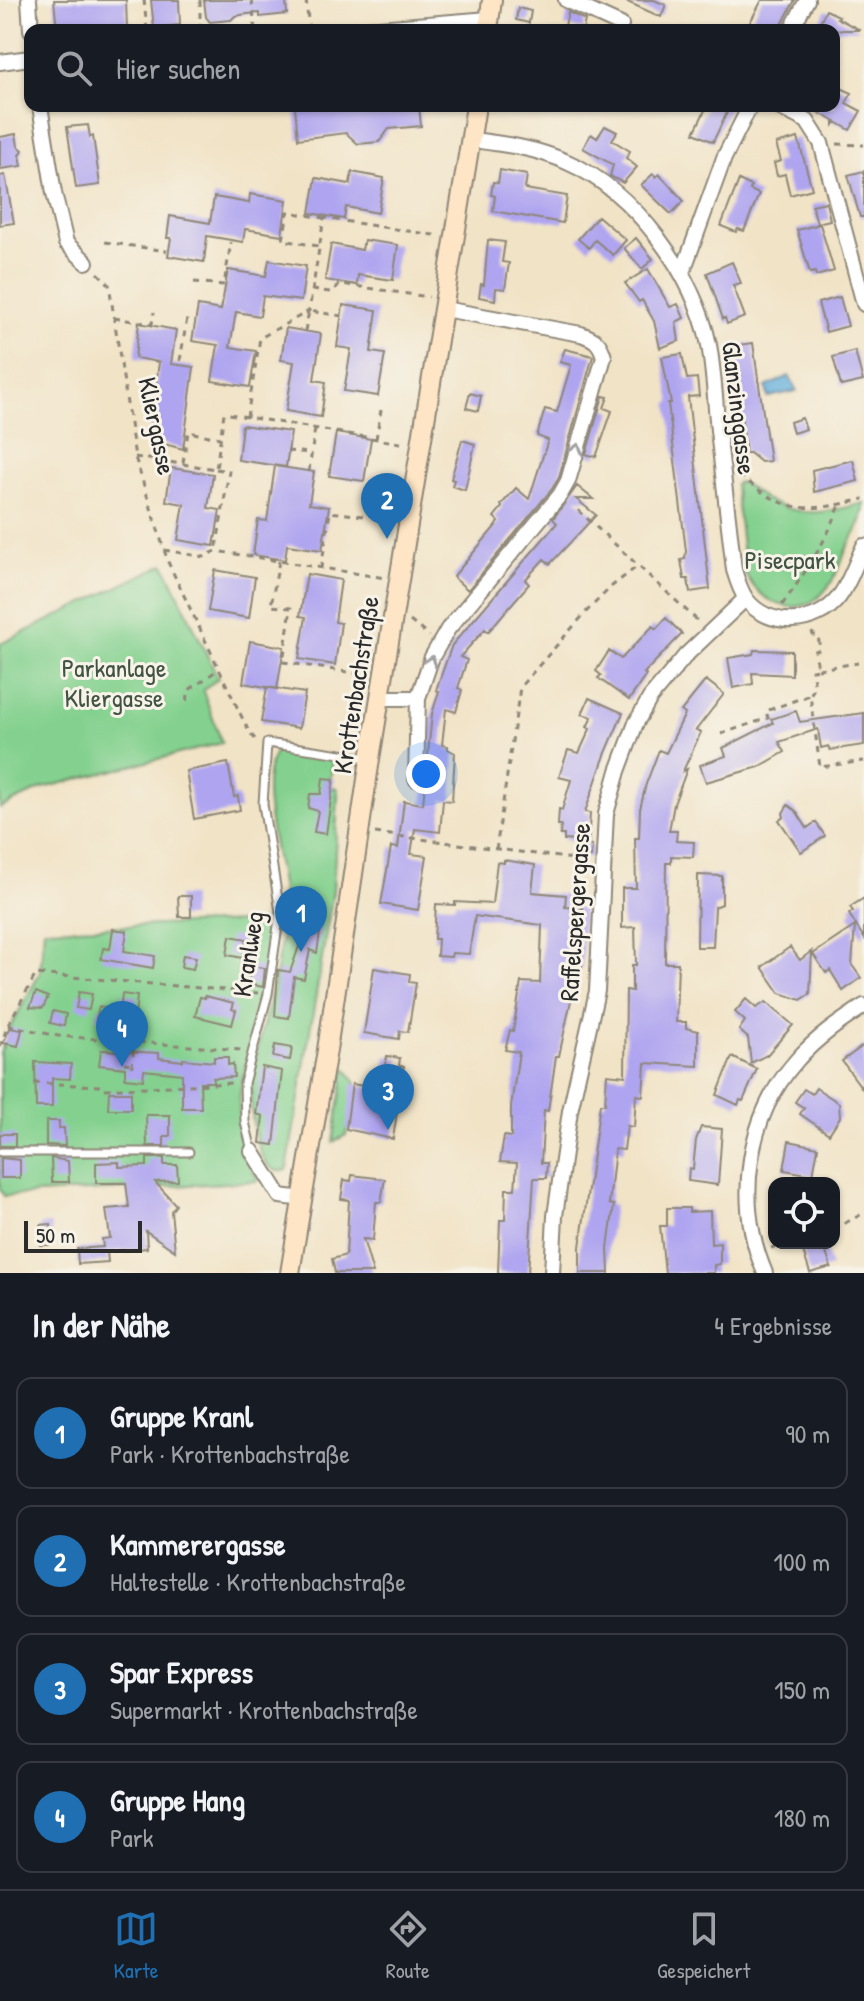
<!DOCTYPE html>
<html lang="de">
<meta charset="utf-8">
<style>
:root{--surface:#171b24;--page:#20242c;--text:#f1f3f6;--muted:#9ea1a6;--line:#363941;--accent:#1f6fb2}
body{margin:0;font-family:"Patrick Hand",sans-serif;background:var(--page);color:var(--text)}
.controls{position:absolute;right:24px;bottom:24px;display:grid;overflow:hidden;border-radius:16px;box-shadow:0 2px 6px #0004}
.controls button{width:72px;height:72px;display:grid;place-items:center;padding:0;border:0;border-bottom:2px solid var(--line);background:var(--surface);color:var(--text);font:40px sans-serif}
.scale{position:absolute;left:24px;bottom:20px;width:118px;box-sizing:border-box;padding-left:8px;border:4px solid #2b2b2b;border-top:0;font-size:22px;line-height:28px;white-space:nowrap;color:#2b2b2b;-webkit-text-stroke:6px #f7f3e8;paint-order:stroke}
.you{position:absolute;left:426px;top:774px;width:28px;height:28px;margin:-20px;border:6px solid #fff;border-radius:50%;background:#1a73e8;box-shadow:0 0 0 12px #1a73e833}
.badge{display:grid;place-items:center;width:52px;height:52px;border-radius:50%;background:var(--accent);color:#fff;font-size:26px;font-weight:700}
.pin{position:absolute;translate:-50% -66px;filter:drop-shadow(0 2px 4px #0008)}
.pin::after{content:'';position:absolute;top:42px;width:28px;height:24px;background:inherit;clip-path:polygon(0 0,100% 0,50% 100%)}
.list{margin:0;padding:0;list-style:none}
h2{display:flex;justify-content:space-between;align-items:center;height:104px;margin:0;padding:0 32px;font-size:34px}
h2 small{font-size:26px;font-weight:400;color:var(--muted)}
.list li{display:grid;grid-template-columns:52px 1fr auto;gap:24px;align-items:center;box-sizing:border-box;height:112px;margin:0 16px 16px;padding:0 16px;border:2px solid var(--line);border-radius:16px}
.list b{display:block;font-size:30px;white-space:nowrap}
.list p{margin:0;font-size:26px;white-space:nowrap;color:var(--muted)}
.list em{font-size:26px;font-style:normal;color:var(--muted)}
.icon{flex:none;width:44px;height:44px;fill:none;stroke:currentColor;stroke-width:2;stroke-linecap:round;stroke-linejoin:round}
.map{position:relative;flex:none;width:864px;height:1273px;overflow:hidden}
.search{position:absolute;background:var(--surface);box-shadow:0 2px 6px #0004;left:24px;right:24px;top:24px;height:88px;display:flex;align-items:center;gap:20px;box-sizing:border-box;padding:0 28px;border-radius:16px;color:var(--muted);font-size:30px}
.sheet{height:616px;background:var(--surface)}
nav{display:flex;justify-content:space-around;align-items:center;box-sizing:border-box;height:112px;border-top:2px solid var(--line);background:var(--surface);font-size:22px;color:var(--muted)}
nav a{display:grid;justify-items:center;gap:4px}
nav .on{color:var(--accent)}
.map>svg:first-child{display:block}
</style>
<div class="map">
<svg width="864" height="1273" viewBox="0 0 864 1273">
<rect width="100%" height="100%" fill="#f7f3e8"/>
<filter id="ink" filterUnits="userSpaceOnUse"><feTurbulence type="fractalNoise" baseFrequency=".0125" numOctaves="2"/><feDisplacementMap in="SourceGraphic" scale="16" xChannelSelector="R" yChannelSelector="G"/><feConvolveMatrix kernelMatrix="1 2 1 2 8 2 1 2 1" color-interpolation-filters="sRGB"/></filter>
<filter id="wash" filterUnits="userSpaceOnUse"><feTurbulence type="fractalNoise" baseFrequency=".006" numOctaves="4" result="noise"/><feDisplacementMap in="SourceGraphic" scale="32" xChannelSelector="R" yChannelSelector="G"/><feGaussianBlur stdDeviation="1.8" result="paint"/><feColorMatrix in="noise" values="0 0 0 0 0 0 0 0 0 0 0 0 0 0 0 0 0 1.4 0 .05"/><feComposite in="paint" operator="in"/></filter>
<g filter="url(#wash)">
<rect width="100%" height="100%" fill="#f1e3c6"/>
<path fill="#84d18f" stroke="#587e5d" stroke-width="2" d="M738 482C748 484 756 494 765 499 802 519 825 513 864 503 864 521 855 533 847 548 841 561 837 576 828 587 802 622 760 606 745 572L735 485Z
M164 564 218 678 203 691 222 743 43 788 0 808V644Z
M277 750 333 759 330 783 332 787 337 788 338 795 333 892 287 1170C278 1173 272 1170 266 1163 261 1157 259 1148 257 1141 239 1080 267 1026 277 966 279 949 285 929 284 912 284 870 251 784 277 750Z
M276 921C272 945 269 970 264 994 248 1072 220 1101 258 1181L4 1196 0 1189V1053L11 1026 40 973 44 929Z
M345 1067 356 1083 346 1135 333 1142Z"/>
<path fill="#63afdc" stroke="#476d84" stroke-width="2" d="M789 376 797 391 768 397 766 387Z"/>
<g id="blocks">
<path fill="#afa4f0" d="M54 0H126L127 28 105 30 103 26 80 30H57Z
M151 0H179L180 25 154 28Z
M204 0H286L287 14 260 17V13L247 14 235 16 231 20 210 22 206 17Z
M623 0H654L666 5 661 17Z
M762 0H795L779 30H757L748 26Z
M518 8 531 11 529 23 516 20Z
M826 10 839 16 837 18 860 30H816Z
M568 12 585 20 583 29 565 26Z
M834 85 852 93 846 103 861 111 850 130 836 122 834 125V121L807 106H834Z
M309 106H419L421 126 389 129 379 142 358 144 346 133 298 139 295 107Z
M707 106H730L713 142 694 133Z
M88 125 90 137 93 136 100 185 76 188 67 127Z
M605 126 617 132 612 140 630 151 626 158 637 167 623 183 610 176 613 165 583 148 591 134 597 138Z
M16 134 18 146 23 150 20 155 22 166 0 169V137Z
M798 138 812 189 790 195 785 174 777 176 774 163 781 161 776 144Z
M500 170 527 175 525 189 567 196 563 223 493 211 495 196 491 195 493 182 498 183Z
M864 171V217H860L848 175Z
M352 172 384 178 378 213 346 207 344 219 310 213 316 178 350 184Z
M653 174 656 177 659 174 684 201 671 214 641 185Z
M5 175 14 223 0 225V176Z
M739 180 751 186 750 190 759 194 744 231 738 229 736 232 721 226Z
M250 194 287 200 282 235 245 229 243 242 207 236 204 262 168 256 171 238H167L170 216 210 223 214 197 249 203Z
M826 202 830 220 817 223 812 205Z
M598 216 626 240 613 255 595 240 589 248 578 239Z
M820 224 834 271 816 276 815 272 810 273 797 230Z
M636 238 653 259 642 269 624 248Z
M364 240 398 245 393 280 358 275 357 285 325 280 331 244 362 250Z
M488 240 505 242 502 262 509 263 505 289 496 288 495 300 479 297 481 284 484 285Z
M269 260 306 266 301 301 263 296 260 316 236 312 230 347 256 351 250 387 212 381 218 345 192 341 198 306 221 310 228 270 266 276Z
M732 262 741 283 733 285 745 317 727 324 725 318 723 319 707 273Z
M648 269 670 307 678 304 684 318 676 322 679 341 660 348 654 321 642 300 639 302 625 283Z
M840 297 848 326 826 332 818 303Z
M343 305 377 310 371 352 385 354 378 396 344 391 351 349 337 347Z
M139 323 176 330 171 364 194 367 183 449 149 440 159 362 135 358Z
M286 328 321 334 314 380 326 382 321 417 286 411 294 362 281 360Z
M753 343 770 461 761 462 750 453H746L732 346Z
M565 349 593 356 559 477 552 489 468 590 453 577 499 522 494 517 502 507 501 505 516 488 529 499 548 440 537 436 545 409 557 412 571 365 560 362Z
M855 351 863 381 841 386 833 357Z
M682 354 687 379 697 378 699 396 688 397 710 589 690 592 688 579H684L681 560 685 559 686 551 668 403H671L662 357Z
M470 393 481 396 478 411 466 408Z
M603 396 608 397 604 408 612 411 596 457 586 454Z
M802 418 806 429 793 433 790 422Z
M242 425 291 432 286 467 238 460Z
M336 433 371 439 364 481 329 476Z
M462 440 475 444 465 490 452 486 454 480 451 479Z
M853 460 858 481 814 492 812 470Z
M275 466 314 472 309 504 329 507 322 550 287 545 285 560 253 555 258 520 267 521Z
M171 468 213 474 208 508 220 510 214 546 178 540 184 504 166 501Z
M577 486 593 499H576L596 515 550 564 544 559 525 580 529 584 510 606 488 632 485 629 460 657 467 660 458 688 462 690 456 712 446 709 442 745 448 746V749L455 753 452 801 443 800 440 832 415 829 411 854 427 856 418 910 381 904 391 847 398 848 404 801 423 804 432 714 439 691 436 690 452 645 557 523 553 519Z
M215 570 255 577 249 618 208 611Z
M307 574 341 580 335 622 341 623 335 665 299 659 306 617 300 616Z
M666 618 682 634 644 673 646 675 629 700 598 678 601 675 596 671 609 651 621 659 653 626 656 629Z
M250 641 284 647 277 689 243 683Z
M754 650 792 651V675L752 673 753 684 733 688 728 658 753 654Z
M706 680 724 694 696 730 701 732 683 771 687 769 674 804 669 831H677L676 841 694 842 693 857 671 856V863H666L665 963H678L676 1022H686V1028L698 1031V1066L645 1063 643 1096 636 1095 634 1127 627 1126 624 1150 615 1149 609 1204 614 1205 608 1248 609 1273H580V1247L600 1104H605L607 1074 625 1076 626 990 632 991V965H636L635 927 622 928V888H636L635 838H639L640 809 646 784 659 750 666 753 685 714 681 711Z
M267 687 305 693 299 728 261 722Z
M589 698 623 713 605 755 585 812 590 813 588 845 592 846 591 857 574 855 575 841 564 840V835H560L561 825H558L559 809 562 810 571 780 559 777 568 750 579 753 590 729 587 727 592 717 582 714Z
M796 711 800 722 864 713V745L830 750 829 746 821 748 818 729 779 742 785 752 759 767 706 782 700 765 726 756 723 748 773 723 771 719Z
M228 763 234 797 238 796 240 810 194 819 186 771Z
M323 778 334 779 326 834 314 832 318 811 308 808 310 794H321Z
M788 805 796 811 807 828 816 822 825 836 801 852 779 820 784 817 783 813Z
M504 860 535 865 532 892 566 895 565 907 583 908 582 969 578 968 559 1056H556L548 1111 544 1110 541 1163H547L546 1178H534L528 1273H498L500 1220H505L506 1189H515L517 1163 500 1162 504 1136 511 1137V1106L519 1052 505 1050 510 1030 513 1031 521 982 540 983 542 925 475 916 469 954 452 953 451 957 437 956 438 939H434L436 904 455 905V902L492 904 497 862 504 863Z
M698 875 722 876V904L715 907 713 947H697Z
M178 896H191V917H179Z
M864 898V938L849 914 853 911 850 907Z
M308 921 321 926 317 953 310 950 304 979 294 977 289 1018 275 1016 278 970 290 972Z
M855 926 852 965 861 978 843 991 830 970 826 973 813 954Z
M113 929 127 931 124 951 155 956 153 968 101 959 103 948 110 949Z
M230 936 247 939 243 958 227 955Z
M790 947 800 960 812 951 810 994 801 1000 780 993 762 967Z
M183 955 196 957 193 969 181 967Z
M251 966 265 968 263 987 248 984Z
M374 968 410 974 409 982 416 983 408 1032 400 1031 399 1039 364 1033Z
M36 992 48 997 43 1008 30 1007Z
M79 992 92 994 89 1010 76 1008Z
M122 994 137 996 135 1016 120 1014Z
M205 996 234 1003 232 1009 236 1010 232 1025 195 1016 200 997 205 998Z
M746 999 756 1008 766 1002 793 1025 767 1055 751 1063 748 1038 739 1030 745 1021 735 1012Z
M99 1007 111 1009 109 1021 96 1019Z
M53 1011 66 1014 64 1026 50 1023Z
M10 1028 22 1030 18 1046 3 1043Z
M275 1045 292 1048 290 1060 273 1057Z
M864 1045V1091L842 1061Z
M101 1050 159 1053V1058L183 1061V1059L214 1062V1057H228V1065L233 1064 234 1077 213 1078V1082H200L201 1108H182V1074L144 1070 143 1080 125 1078V1068L99 1065Z
M387 1056 400 1058 399 1066H404L393 1139 346 1129 352 1084 380 1089Z
M732 1057 757 1069 743 1101 740 1100 738 1105 717 1095Z
M35 1062 71 1064 70 1079 52 1078V1107H36Z
M262 1067 282 1071 274 1145 260 1143 263 1116 256 1114Z
M816 1088 839 1103 840 1117 829 1134 800 1114 804 1108 795 1102 804 1089 812 1094Z
M109 1092H131V1109H108Z
M146 1115H170V1136H164V1146H147Z
M46 1121H59V1128H64L65 1146 46 1145Z
M701 1127 722 1129 718 1185 688 1181 689 1168 693 1169 696 1140Z
M0 1134H15V1146H0Z
M789 1141 818 1147 813 1175 784 1170Z
M1 1158 20 1160V1178H1Z
M51 1158 68 1161 69 1182H52Z
M147 1158H164V1165H177L178 1181 155 1182 176 1205 171 1211 175 1251 146 1231 147 1248 107 1252 108 1262 78 1264 77 1249 103 1247 102 1239 110 1238 106 1209 129 1207 126 1183H96V1163L119 1162V1167L147 1166Z
M352 1175 385 1179 381 1202H376L373 1240 363 1239 373 1273H335L332 1259 346 1255 349 1200 341 1199 344 1180 351 1181Z
M667 1208H689V1212L710 1211 711 1244 720 1243V1264L714 1265V1273H665L660 1226H667Z
M51 1224 52 1245H40V1225Z
M823 1244 831 1267 810 1273 803 1251Z"/>
</g>
</g>
<g filter="url(#ink)">
<use href="#blocks" fill-opacity="0" stroke="#8e8778" stroke-width="2"/>
<g fill="none" stroke-linecap="round" stroke-linejoin="round">
<defs>
<path id="service" d="M252 1151 245 1122 244 1083 268 994 280 912 263 804 267 743 368 758
M1 1152H189"/>
<path id="minor" d="M29 0 31 30
M566 0 621 25
M354 30 489 19
M791 30 807 0
M0 62 30 58
M40 106 54 193 66 243 86 262
M776 106 807 121 821 143 864 304
M472 140C505 144 536 148 567 162 634 191 695 274 709 345 714 373 715 402 718 430 723 477 729 524 734 570 737 580 740 590 746 599 768 629 817 626 839 597 850 582 856 562 864 546
M682 274 724 158 750 106
M380 698H418L432 657 448 629 560 495 568 481 604 357C600 342 595 339 581 334L444 309
M416 779 418 698
M252 1151 280 1196 303 1199
M552 1273 555 1216 570 1111 597 991 606 814 618 771 636 723 650 698 686 655 745 599
M765 1273C735 1203 746 1117 797 1060 816 1038 840 1022 864 1006"/>
<path id="secondary" d="M488 30 492 0
M290 1273 327 1050 370 759 476 106"/>
</defs>
<use href="#service" stroke="#8e8778" stroke-width="11"/>
<use href="#minor" stroke="#8e8778" stroke-width="18"/>
<use href="#secondary" stroke="#8e8778" stroke-width="22"/>
<path stroke="#8e8778" stroke-width="3" stroke-dasharray="6 6" stroke-linecap="butt" d="M144 0 147 30
M200 0V30
M252 0 255 30
M306 0 309 30
M837 144 864 145
M105 242 167 251
M318 246 283 240 288 212 324 218
M98 273 109 284 135 457 168 562 249 732 256 740
M194 282 224 285 231 242
M312 290 330 292 341 284 429 297
M114 318 152 324 154 312
M305 331 309 311 342 316
M180 361 187 318
M247 417 260 338 309 311 324 218 440 236
M376 439 381 410
M287 451 311 453
M135 457 216 469 224 413 406 444
M183 463 188 432 220 438
M216 469 229 471 216 551
M309 471 315 428
M739 475C788 514 804 513 864 499
M578 510 699 622
M164 550 204 557 216 551 385 578
M279 561 271 606 291 608 283 662 367 675
M321 568 330 512 363 516
M782 605C805 573 826 542 840 505
M410 621 429 636
M812 632 813 635H818L820 650 815 651 818 669 812 670 815 687 810 695 820 767 864 761
M818 669 858 663
M187 701 189 690 219 669
M721 734 768 718 766 711 810 695
M375 833 589 861
M496 850 520 687 588 610 612 586 639 565
M8 1025 58 1036 241 1050
M0 1047 8 1025 36 974 258 993
M124 1063 132 1064
M132 1067 134 1043
M34 1083 100 1086 103 1089 233 1083
M834 1229 864 1213
M771 1248 789 1243"/>
<use href="#service" stroke="#fff" stroke-width="7"/>
<use href="#minor" stroke="#fff" stroke-width="14"/>
<use href="#secondary" stroke="#fee5c5" stroke-width="18"/>
</g>
<defs><path id="oneway-chevron" d="M-2-3.5L2.5 0L-2 3.5" fill="none" stroke-width="1.6" stroke-linecap="round" stroke-linejoin="round" transform="scale(2)"/></defs>
<g stroke="#a0a0a0">
<use href="#oneway-chevron" transform="translate(577 449) rotate(-74)"/>
<use href="#oneway-chevron" transform="translate(431 661) rotate(-68)"/>
</g>
</g>
<g text-anchor="middle" stroke-width="6" stroke-linejoin="round" paint-order="stroke">
<g font-size="26" fill="#2b2b2b" stroke="#f7f3e8">
<text transform="translate(739 408) rotate(83)" y="9">Glanzinggasse</text>
<text transform="translate(157 426) rotate(78)" y="9">Kliergasse</text>
<text transform="translate(356 685) rotate(-81)" y="9">Krottenbachstraße</text>
<text transform="translate(575 912) rotate(-86)" y="9">Raffelspergergasse</text>
<text transform="translate(248 954) rotate(-81)" y="9">Kranlweg</text>
</g>
<g font-size="26" fill="#415444" stroke="#f7f3e8">
<text x="790" y="569">Pisecpark</text>
<text x="114" y="677">Parkanlage<tspan x="114" dy="30">Kliergasse</tspan></text>
</g>
</g>
</svg>
<div class="controls">
<button><svg class="icon" aria-label="locate" viewBox="0 0 24 24"><circle cx="12" cy="12" r="6"/><path d="M12 2v4M12 18v4M2 12h4M18 12h4"/></svg></button>
</div>
<div class="scale">50 m</div>
<div class="you"></div>
<div class="pin badge" style="left:301px;top:952px">1</div>
<div class="pin badge" style="left:387px;top:539px">2</div>
<div class="pin badge" style="left:388px;top:1130px">3</div>
<div class="pin badge" style="left:122px;top:1067px">4</div>
<div class="search"><svg class="icon" aria-label="search" viewBox="0 0 24 24"><circle cx="10" cy="10" r="6"/><path d="M15 15l6 6"/></svg>Hier suchen</div>
</div>
<section class="sheet">
<h2>In der Nähe<small>4 Ergebnisse</small></h2>
<ul class="list">
<li><span class="badge">1</span><div><b>Gruppe Kranl</b><p>Park · Krottenbachstraße</p></div><em>90 m</em></li>
<li><span class="badge">2</span><div><b>Kammerergasse</b><p>Haltestelle · Krottenbachstraße</p></div><em>100 m</em></li>
<li><span class="badge">3</span><div><b>Spar Express</b><p>Supermarkt · Krottenbachstraße</p></div><em>150 m</em></li>
<li><span class="badge">4</span><div><b>Gruppe Hang</b><p>Park</p></div><em>180 m</em></li>
</ul>
</section>
<nav>
<a class="on"><svg class="icon" aria-label="map" viewBox="0 0 24 24"><path d="M3 6l6-2 6 2 6-2v14l-6 2-6-2-6 2zM9 4v14M15 6v14"/></svg>Karte</a>
<a><svg class="icon" aria-label="directions" viewBox="0 0 24 24"><path d="M12 3l9 9-9 9-9-9zM9 14v-3h6M13 9l2 2-2 2"/></svg>Route</a>
<a><svg class="icon" aria-label="saved" viewBox="0 0 24 24"><path d="M7 4h10v16l-5-4-5 4z"/></svg>Gespeichert</a>
</nav>
